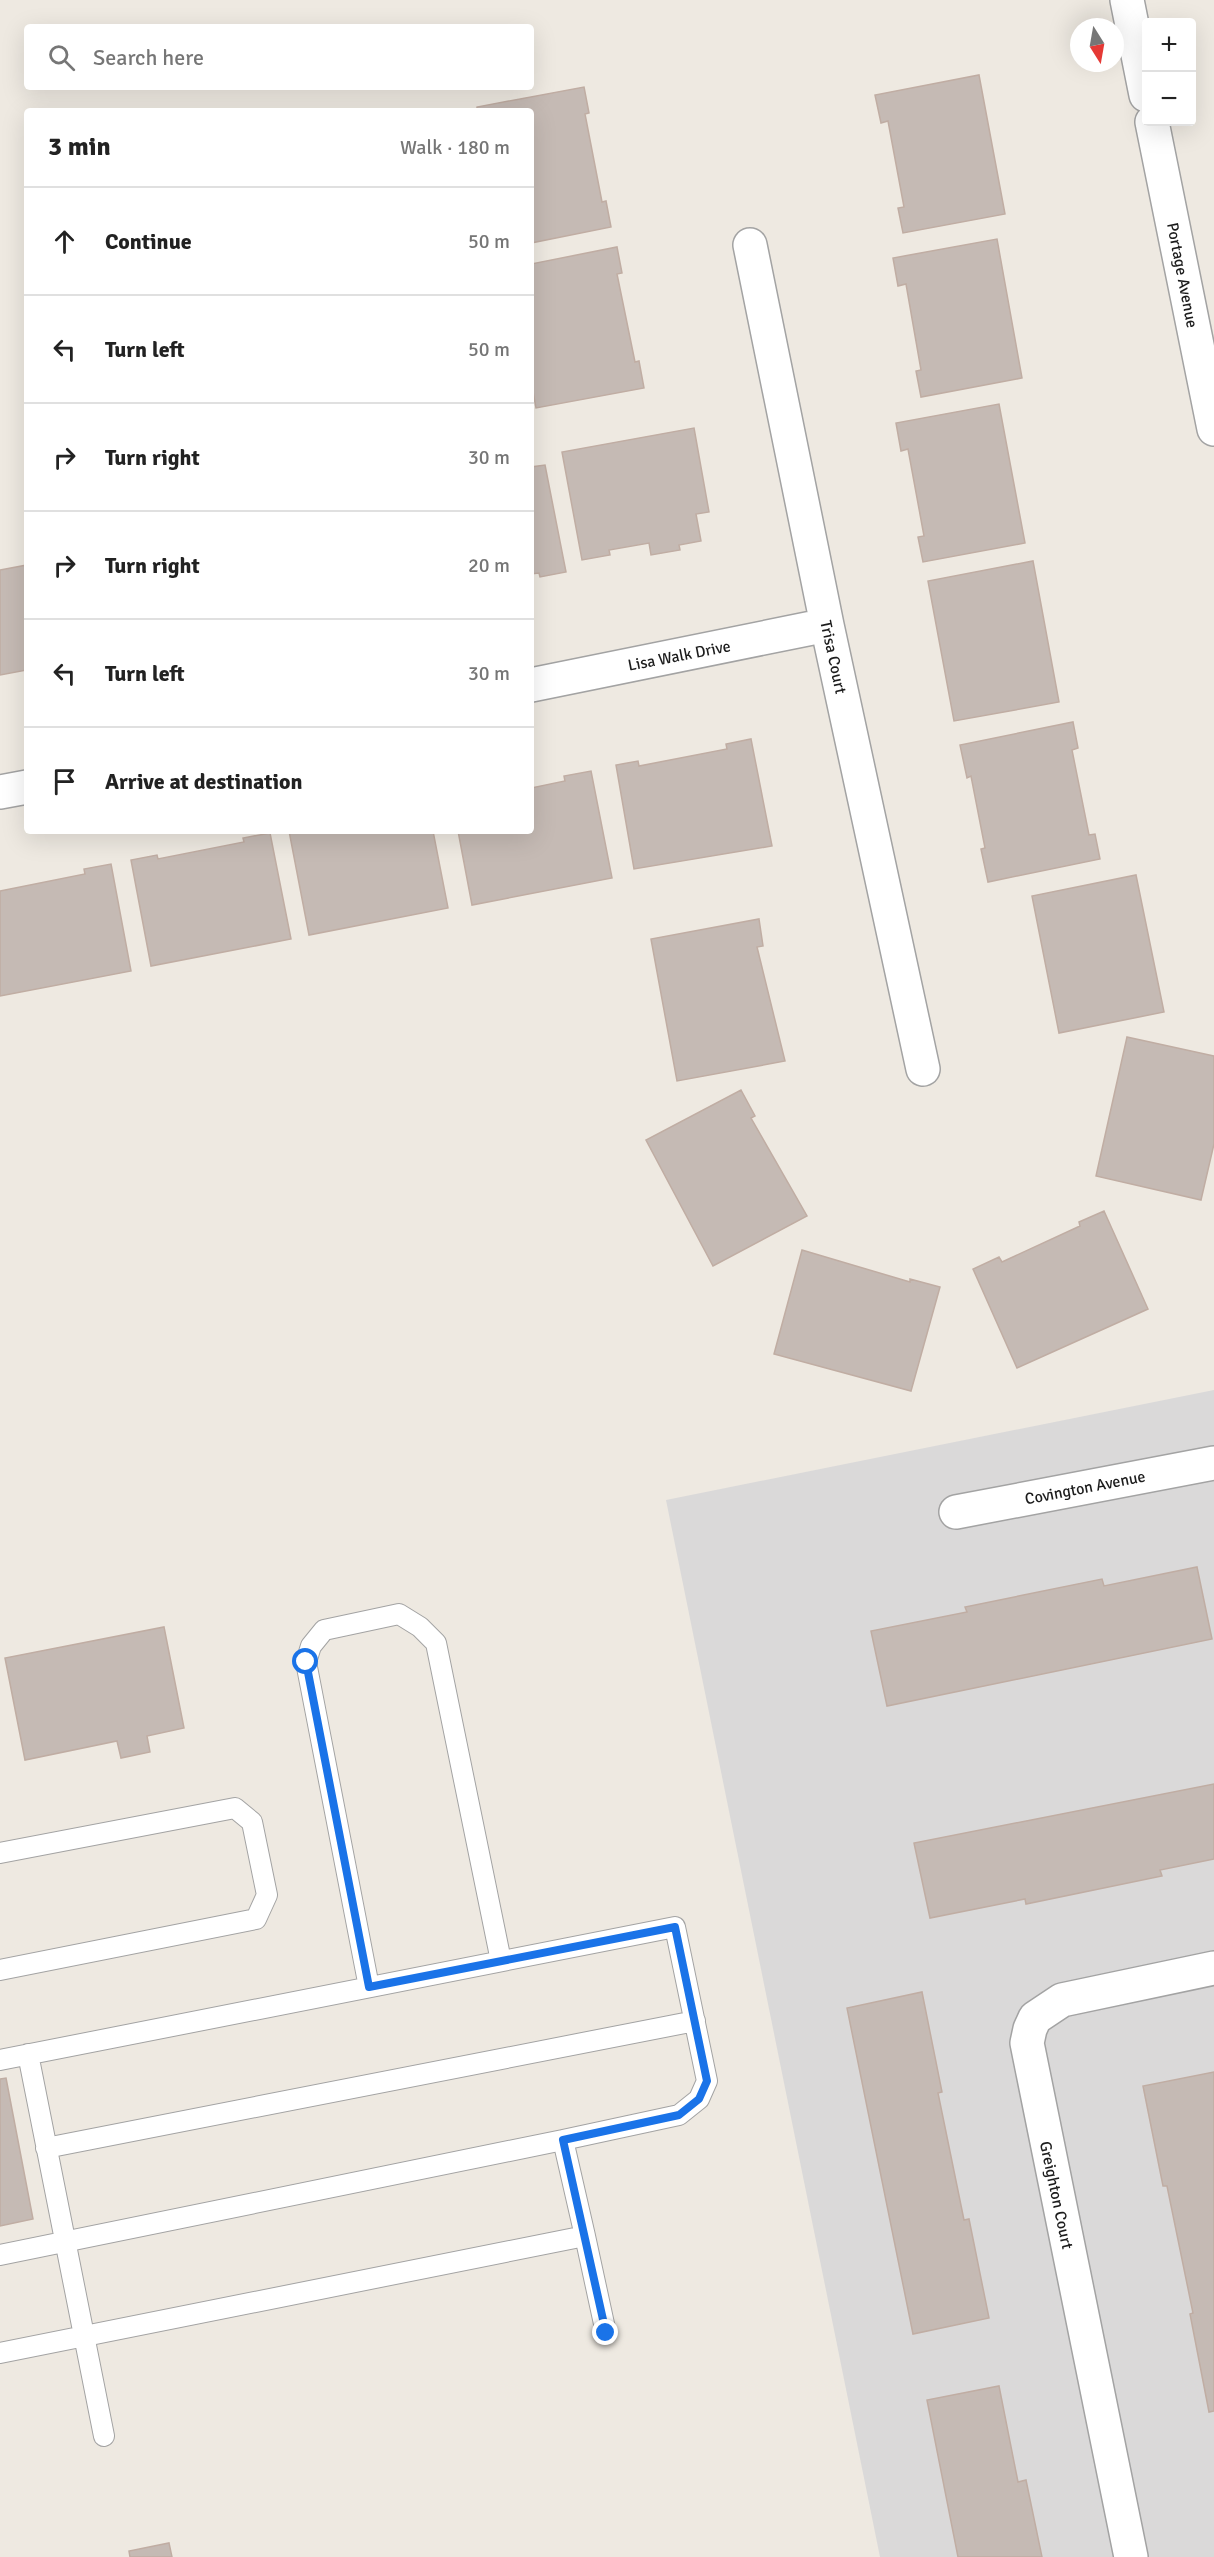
<!DOCTYPE html>
<meta charset="utf-8">
<style>
:root{--surface:#fff;--page:#f6f6f6;--text:#222;--muted:#767676;--line:#e0e0e0}
body{margin:0;font-family:Signika,sans-serif;background:var(--page);color:var(--text)}
.controls{position:absolute;right:18px;top:18px;display:grid;overflow:hidden;border-radius:6px;box-shadow:0 6px 24px #0002}
.controls button{width:54px;height:54px;display:grid;place-items:center;padding:0;border:0;border-bottom:2px solid var(--line);background:var(--surface);color:var(--text);font:30px sans-serif}
.compass{position:absolute;left:1070px;top:18px;width:54px;height:54px;border-radius:50%;background:var(--surface);box-shadow:0 6px 24px #0002;rotate:169deg}
.stop{position:absolute;width:18px;height:18px;margin:-14px;border:4px solid #1a73e8;border-radius:50%;background:#fff}
.stop.end{background:#1a73e8;border-color:#fff;box-shadow:0 2px 6px #0008}
.list{margin:0;padding:0;list-style:none}
h2{display:flex;justify-content:space-between;align-items:center;height:78px;margin:0;padding:0 24px;font-size:26px}
h2 small{font-size:20px;font-weight:400;color:var(--muted)}
.list li{display:grid;grid-template-columns:39px 1fr auto;gap:18px;align-items:center;box-sizing:border-box;height:108px;padding:0 24px;border-top:2px solid var(--line)}
.list b{display:block;font-size:22px;white-space:nowrap}
.list em{font-size:20px;font-style:normal;color:var(--muted)}
.icon{flex:none;width:33px;height:33px;fill:none;stroke:currentColor;stroke-width:2;stroke-linecap:round;stroke-linejoin:round}
.map{position:relative;flex:none;width:1214px;height:2557px;overflow:hidden}
.search{position:absolute;background:var(--surface);box-shadow:0 6px 24px #0002;left:24px;top:24px;width:510px;height:66px;display:flex;align-items:center;gap:15px;box-sizing:border-box;padding:0 21px;border-radius:6px;color:var(--muted);font-size:22px}
.panel{position:absolute;background:var(--surface);box-shadow:0 6px 24px #0002;left:24px;top:108px;width:510px;height:726px;border-radius:6px}
.map>svg:first-child{display:block}
</style>
<div class="map">
<svg width="1214" height="2557" viewBox="0 0 1214 2557">
<rect width="100%" height="100%" fill="#eee9e1"/>
<path fill="#dad9d9" d="M1214 1390V2557H880L666 1500Z"/>
<path fill="#c5bab4" stroke="#c0ada3" stroke-width="1.5" d="M979 75 1005 214 903 233 898 208 904 207 888 121 881 123 875 95Z
M584 87 589 113 585 114 602 202 606 201 611 227 531 243V111H477V107Z
M997 239 1022 378 921 397 916 371 921 370 906 284 898 286 893 258Z
M617 247 622 273 617 274 635 362 639 361 644 388 536 408 531 381V264Z
M999 404 1025 543 923 562 918 537 924 536 908 449 901 451 896 423Z
M694 428 709 512 696 514 701 541 679 545 680 550 651 555 649 543 609 550 610 555 582 560 562 452Z
M545 465 566 572 540 577 539 573 531 574V467Z
M1033 561 1059 702 954 721 928 581Z
M27 565V670L0 675V570Z
M1073 722 1078 748 1072 750 1089 835 1095 834 1100 859 988 882 981 849 985 848 971 776 967 778 960 745Z
M751 739 772 846 634 869 616 765 638 761 639 766 727 749 726 744Z
M591 771 612 878 472 905 458 831H531V788L565 781 564 776Z
M289 831H433L448 908 309 935Z
M270 833 291 939 151 966 131 860 157 855 158 859 244 842 243 838Z
M111 864 131 971 0 996V891L85 874 84 869Z
M1136 875 1164 1012 1059 1033 1032 896Z
M759 919 763 946 757 947 785 1061 677 1081 651 939Z
M1127 1037 1214 1056V1144L1201 1200 1096 1176Z
M741 1090 755 1116 751 1118 807 1216 713 1266 646 1140Z
M1104 1211 1148 1309 1017 1368 973 1269 999 1257 1002 1262 1080 1226 1079 1222Z
M802 1250 910 1282V1279L940 1287 911 1391 774 1354Z
M1197 1567 1212 1639 887 1706 871 1631 967 1612 965 1607 1102 1579 1104 1586Z
M164 1627 184 1728 147 1736 150 1752 121 1758 117 1741 25 1760 5 1658Z
M1214 1784V1859L1160 1870 1162 1876 1026 1904 1025 1899 930 1918 914 1843Z
M922 1992 942 2092 938 2093 964 2220 969 2219 989 2318 913 2334 847 2008Z
M1214 2072V2411L1209 2412 1190 2314 1193 2313 1167 2186H1163L1143 2086Z
M6 2078 33 2219 0 2226V2079Z
M999 2386 1018 2482 1026 2480 1042 2557H958L927 2400Z
M169 2543 172 2557H130L129 2551Z"/>
<g fill="none" stroke-linecap="round" stroke-linejoin="round">
<defs>
<path id="lane" d="M0 1853 235 1808 252 1822 267 1895 256 1919 0 1970
M369 1987 306 1662 311 1646 324 1630 399 1614 420 1627 436 1643 501 1961
M28 2054 104 2436
M0 2060 675 1927 707 2081 699 2099 679 2115 563 2140 585 2236 0 2353
M46 2148 695 2021
M585 2236 606 2333
M0 2255 563 2140"/>
<path id="street" d="M1127 0 1146 95
M1152 122 1214 429
M750 245 827 625 923 1069
M531 685 827 625
M0 792 27 787
M956 1512 1214 1463
M1131 2557 1027 2043 1030 2029 1035 2018 1062 2000 1214 1968"/>
</defs>
<use href="#lane" stroke="#a3a3a3" stroke-width="22"/>
<use href="#street" stroke="#a3a3a3" stroke-width="36"/>
<use href="#lane" stroke="#fff" stroke-width="20"/>
<use href="#street" stroke="#fff" stroke-width="33"/>
</g>
<g fill="none" stroke-linecap="round" stroke-linejoin="round">
<path stroke="#1a73e8" stroke-width="8" d="M306 1662 369 1987 675 1927 707 2081 699 2099 679 2115 563 2140 606 2333"/>
</g>
<g text-anchor="middle" stroke-width="4.5" stroke-linejoin="round" paint-order="stroke">
<g font-size="16" fill="#1c1c1c" stroke="#fff">
<text transform="translate(1183 275) rotate(79)" y="6">Portage Avenue</text>
<text transform="translate(679 655) rotate(-11)" y="6">Lisa Walk Drive</text>
<text transform="translate(834 657) rotate(78)" y="6">Trisa Court</text>
<text transform="translate(1085 1487) rotate(-11)" y="6">Covington Avenue</text>
<text transform="translate(1057 2195) rotate(78)" y="6">Greighton Court</text>
</g>
</g>
</svg>
<div class="controls">
<button>+</button>
<button>−</button>
</div>
<svg class="compass" viewBox="-18 -18 36 36"><path d="M0-13l5 13h-10z" fill="#e53935"/><path d="M0 13l5-13h-10z" fill="#767676"/></svg>
<div class="stop" style="left:306px;top:1662px"></div>
<div class="stop end" style="left:606px;top:2333px"></div>
<div class="search"><svg class="icon" aria-label="search" viewBox="0 0 24 24"><circle cx="10" cy="10" r="6"/><path d="M15 15l6 6"/></svg>Search here</div>
<section class="panel">
<h2>3 min<small>Walk · 180 m</small></h2>
<ul class="list">
<li><svg class="icon" aria-label="ahead" viewBox="0 0 24 24"><path d="M12 20V5M6 11l6-6 6 6"/></svg><div><b>Continue</b></div><em>50 m</em></li>
<li><svg class="icon" aria-label="left" viewBox="0 0 24 24"><path d="M17 20v-9H6M10 6l-5 5 5 5"/></svg><div><b>Turn left</b></div><em>50 m</em></li>
<li><svg class="icon" aria-label="right" viewBox="0 0 24 24"><path d="M7 20v-9h11M14 6l5 5-5 5"/></svg><div><b>Turn right</b></div><em>30 m</em></li>
<li><svg class="icon" aria-label="right" viewBox="0 0 24 24"><path d="M7 20v-9h11M14 6l5 5-5 5"/></svg><div><b>Turn right</b></div><em>20 m</em></li>
<li><svg class="icon" aria-label="left" viewBox="0 0 24 24"><path d="M17 20v-9H6M10 6l-5 5 5 5"/></svg><div><b>Turn left</b></div><em>30 m</em></li>
<li><svg class="icon" aria-label="arrive" viewBox="0 0 24 24"><path d="M6 21V4h12l-3 4 3 4H6"/></svg><div><b>Arrive at destination</b></div></li>
</ul>
</section>
</div>
